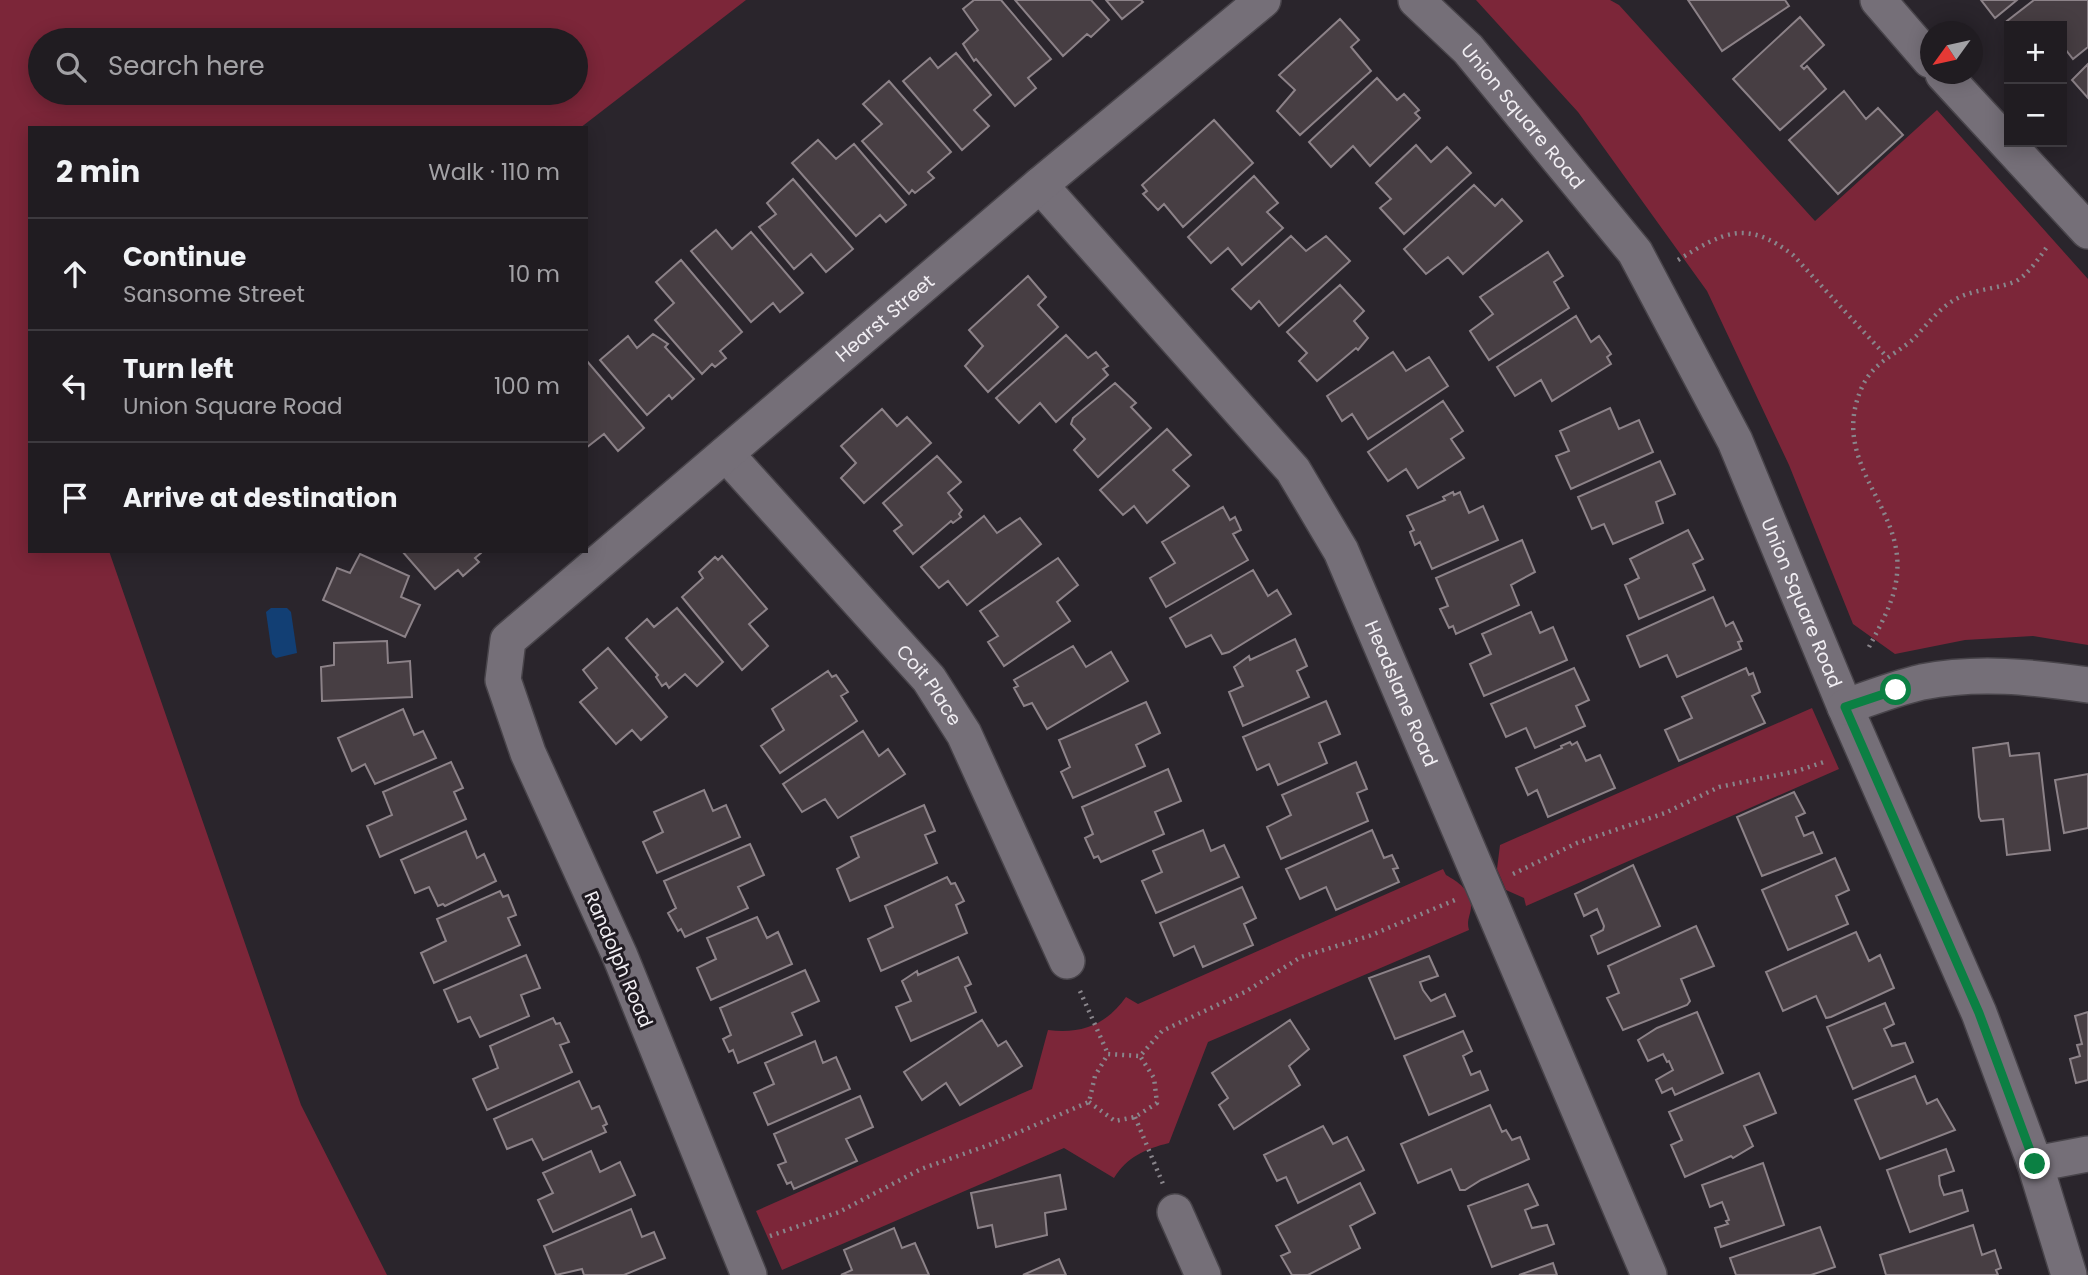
<!DOCTYPE html>
<meta charset="utf-8">
<style>
:root{--surface:#201c21;--page:#2d292e;--text:#f1f3f6;--muted:#a2a1a5;--line:#3d3a3f}
body{margin:0;font-family:Poppins,sans-serif;background:var(--page);color:var(--text)}
.controls{position:absolute;right:21px;top:21px;display:grid;overflow:hidden;border-radius:0px;box-shadow:0 4px 18px #0003}
.controls button{width:63px;height:63px;display:grid;place-items:center;padding:0;border:0;border-bottom:2px solid var(--line);background:var(--surface);color:var(--text);font:35px sans-serif}
.compass{position:absolute;left:1920px;top:21px;width:63px;height:63px;border-radius:50%;background:var(--surface);box-shadow:0 4px 18px #0003;rotate:237deg}
.stop{position:absolute;width:21px;height:21px;margin:-16px;border:5px solid #0b8043;border-radius:50%;background:#fff}
.stop.end{background:#0b8043;border-color:#fff;box-shadow:0 2px 7px #0008}
.list{margin:0;padding:0;list-style:none}
h2{display:flex;justify-content:space-between;align-items:center;height:91px;margin:0;padding:0 28px;font-size:30px}
h2 small{font-size:23px;font-weight:400;color:var(--muted)}
.list li{display:grid;grid-template-columns:46px 1fr auto;gap:21px;align-items:center;box-sizing:border-box;height:112px;padding:0 28px;border-top:2px solid var(--line)}
.list b{display:block;font-size:26px;white-space:nowrap}
.list p{margin:0;font-size:23px;white-space:nowrap;color:var(--muted)}
.list em{font-size:23px;font-style:normal;color:var(--muted)}
.icon{flex:none;width:38px;height:38px;fill:none;stroke:currentColor;stroke-width:2;stroke-linecap:round;stroke-linejoin:round}
.map{position:relative;flex:none;width:2088px;height:1275px;overflow:hidden}
.search{position:absolute;background:var(--surface);box-shadow:0 4px 18px #0003;left:28px;top:28px;width:560px;height:77px;display:flex;align-items:center;gap:18px;box-sizing:border-box;padding:0 24px;border-radius:38px;color:var(--muted);font-size:26px}
.panel{position:absolute;background:var(--surface);box-shadow:0 4px 18px #0003;left:28px;top:126px;width:560px;height:427px;border-radius:0px}
.map>svg:first-child{display:block}
</style>
<div class="map">
<svg width="2088" height="1275" viewBox="0 0 2088 1275">
<rect width="100%" height="100%" fill="#2a252c"/>
<path fill="#7c2639" fill-rule="evenodd" d="M0 0H746L580 128H30V551H109L301 1105 387 1275H0ZM40 40H576V93H40Z
M1476 0H1610L1619 5 1815 221 1937 110 2088 279V645L2033 636 1965 640 1895 654 1853 624 1789 465 1707 291 1578 112Z
M1812 708 1839 769 1526 906 1524 898 1506 890 1497 869 1500 845Z
M1443 869 1446 875C1458 882 1471 890 1471 906 1471 915 1466 920 1469 930L1208 1042 1169 1143C1145 1149 1127 1157 1114 1178L1064 1148 782 1270 756 1211 1032 1089 1048 1030C1082 1034 1106 1025 1126 997L1138 1004Z"/>
<path fill="#123f74" d="M271 608H287L291 612 297 653 276 658 272 654 266 612Z"/>
<path fill="#473e43" stroke="#8c8288" stroke-width="2" d="M974 0H1001L1051 59 1028 78 1036 88 1015 106 976 59 974 61 963 44 978 30 963 9Z
M1015 0H1091L1109 20 1091 37 1087 34 1063 56Z
M1106 0H1141L1143 2 1122 19Z
M1688 0H1785L1789 6 1722 51Z
M1981 0H2017L1995 18Z
M2034 0H2088V47L2073 59 2062 45V26H2011L2007 21Z
M1800 17 1824 45 1801 66 1804 69 1807 66 1826 89 1780 130 1733 79Z
M1340 19 1359 40 1351 47 1371 71 1300 135 1277 111 1295 90 1279 75Z
M956 53 991 95 974 110 989 126 962 150 903 81 930 58 938 68Z
M2088 64V98L2072 80Z
M1377 78 1397 100 1404 94 1419 110 1415 113 1420 118 1370 166 1353 146 1331 167 1309 142Z
M889 81 951 152 928 172 934 178 915 193 912 190 909 194 862 141 882 124 863 104Z
M1844 91 1866 119 1878 108 1903 135 1838 194 1789 140Z
M1214 120 1253 163 1183 227 1164 204 1158 210 1143 194 1147 191 1142 185Z
M818 140 836 159 854 144 906 205 886 222 880 215 856 236 792 163Z
M1416 145 1431 162 1447 147 1471 173 1404 234 1380 208 1391 199 1376 183Z
M1254 176 1278 203 1267 212 1283 228 1242 265 1228 248 1211 263 1188 237Z
M793 179 853 249 826 272 811 254 794 269 759 227 776 214 767 203Z
M1474 185 1495 206 1502 199 1522 221 1463 274 1448 257 1426 274 1404 249Z
M716 230 732 249 751 232 803 293 780 312 773 303 751 322 691 251Z
M1291 236 1306 251 1326 236 1350 261 1279 326 1259 301 1251 309 1232 289Z
M1548 252 1563 276 1554 282 1569 308 1489 360 1470 331 1493 314 1480 297Z
M681 260 742 332 720 351 726 358 715 367 712 364 702 374 655 320 674 303 656 282Z
M1028 276 1046 297 1038 305 1058 327 988 392 965 366 983 346 969 330Z
M1340 285 1364 311 1354 321 1368 338 1358 350 1356 348 1317 381 1299 361 1307 353 1287 332Z
M1576 316 1591 342 1599 336 1611 354 1607 357 1611 364 1552 401 1541 380 1515 396 1497 367Z
M653 334 668 344 665 347 694 379 672 399 669 395 647 415 600 360 628 336 637 348Z
M1066 335 1088 358 1096 352 1108 366 1103 369 1108 375 1056 422 1040 403 1019 423 996 398Z
M1393 352 1406 371 1429 357 1448 386 1368 439 1352 414 1342 421 1327 396Z
M586 360 644 428 618 451 604 434 586 448Z
M1115 383 1136 403 1131 407 1151 428 1098 477 1074 450 1085 439 1071 424 1073 418Z
M1443 401 1463 431 1451 439 1464 458 1418 488 1406 469 1388 481 1368 452Z
M1610 408 1619 429 1639 420 1653 452 1571 489 1556 456 1569 451 1560 431Z
M882 409 897 426 907 417 931 443 864 503 841 478 856 463 841 446Z
M1167 429 1191 455 1173 470 1189 486 1147 523 1134 506 1123 515 1100 490Z
M937 456 961 482 948 493 962 510 959 514 961 517 953 523 951 521 913 554 894 531 902 525 883 503Z
M1660 461 1675 494 1656 502 1663 523 1613 544 1604 524 1592 529 1578 497Z
M1453 492 1454 495 1460 492 1469 513 1483 506 1498 540 1432 569 1420 542 1415 545 1410 532 1414 530 1407 516 1445 500 1443 497Z
M1223 507 1230 520 1235 517 1241 530 1233 534 1248 560 1166 607 1150 578 1175 563 1162 542Z
M984 516 997 533 1020 518 1041 544 967 605 948 581 939 588 921 567Z
M1688 530 1703 559 1693 564 1705 590 1639 619 1625 585 1639 578 1630 559Z
M1522 540 1535 572 1511 585 1519 605 1456 634 1453 626 1449 628 1440 609 1448 606 1436 578Z
M402 551H480L481 553 475 558 479 562 463 576 458 570 435 589Z
M360 554 409 576 401 597 420 605 405 637 323 600 337 568 350 573Z
M722 556 767 609 749 624 768 646 742 670 682 597 703 578 699 572 715 557 718 560Z
M1058 558 1078 585 1057 602 1070 621 1004 666 988 642 998 636 980 611Z
M1253 570 1268 596 1277 590 1291 614 1229 652 1222 654 1211 635 1186 647 1170 618Z
M1713 597 1726 626 1733 622 1742 641 1738 642 1741 649 1677 677 1667 655 1640 667 1627 636Z
M677 608 723 662 697 686 685 674 669 688 666 683 662 686 656 677 658 675 626 638 647 619 654 627Z
M1531 612 1540 633 1553 627 1567 660 1484 696 1470 664 1491 654 1482 634Z
M1295 639 1307 666 1297 671 1309 697 1243 726 1229 692 1243 686 1234 667 1249 656 1250 660Z
M387 641 388 663 410 661 412 697 322 701 321 667 334 665V643Z
M1073 646 1086 667 1111 652 1128 681 1047 729 1032 703 1024 706 1014 688 1018 686 1014 680Z
M608 648 667 717 641 740 632 730 616 744 580 702 597 688 583 670Z
M1574 668 1589 700 1576 706 1585 726 1535 748 1526 728 1506 737 1491 704Z
M1746 668 1749 675 1753 673 1760 692 1752 696 1765 723 1679 761 1665 730 1692 718 1682 697Z
M828 671 832 677 836 675 848 692 841 696 857 721 780 773 761 746 784 730 772 709Z
M1326 701 1340 734 1319 743 1327 763 1278 785 1269 764 1257 770 1243 737Z
M1146 702 1160 733 1136 745 1145 766 1073 798 1061 772 1070 767 1059 740Z
M403 709 414 735 423 731 436 758 375 784 365 764 352 771 338 738Z
M863 731 879 756 888 749 905 774 838 818 825 799 802 812 783 784Z
M1570 742 1572 745 1577 742 1586 761 1600 755 1615 788 1548 817 1537 790 1528 795 1516 768 1562 748 1561 746Z
M2008 743 2010 756 2039 753 2050 850 2007 855 2003 819 1981 821 1979 817 1973 748Z
M451 762 463 788 454 792 466 819 380 857 367 826 392 815 383 792Z
M1356 762 1367 789 1357 793 1368 821 1281 859 1267 827 1291 815 1282 795Z
M1168 769 1181 801 1155 812 1164 834 1101 862 1098 856 1094 858 1085 838 1093 834 1082 807Z
M2088 774V828L2064 833 2055 780Z
M704 790 713 811 726 805 740 837 657 873 643 842 663 832 654 812Z
M1794 792 1805 813 1796 817 1804 836 1813 832 1822 853 1762 876 1737 817Z
M924 805 935 831 925 835 937 863 850 901 837 869 859 857 851 837Z
M1203 830 1211 851 1224 845 1239 877 1156 913 1142 881 1162 872 1153 851Z
M1372 830 1384 858 1392 855 1398 868 1393 869 1399 882 1336 910 1326 887 1300 899 1286 869Z
M466 831 477 858 484 854 496 881 445 906 443 904 438 906 429 887 415 893 401 860Z
M750 844 764 875 738 887 748 908 685 937 681 929 678 931 668 913 676 908 664 881Z
M1835 858 1849 890 1836 896 1848 924 1788 950 1762 890Z
M1633 865 1660 926 1598 954 1591 936 1603 930 1604 926 1597 909 1584 916 1575 894Z
M947 877 951 884 955 883 964 901 956 905 967 933 881 971 868 939 893 927 885 906Z
M1242 887 1256 918 1244 924 1253 945 1203 967 1194 946 1174 956 1160 923Z
M500 891 503 897 508 895 516 915 508 918 520 945 434 983 421 953 446 941 437 919Z
M757 917 767 938 778 932 792 964 711 1000 697 968 716 959 707 938Z
M1696 926 1714 966 1681 979 1690 1001 1687 1005 1623 1030 1607 998 1619 993 1608 966Z
M1856 932 1869 961 1880 955 1894 988 1831 1017 1826 1018 1816 996 1783 1011 1766 972Z
M526 955 540 988 521 995 529 1016 480 1037 470 1017 458 1022 444 990Z
M1429 956 1438 976 1420 982 1423 990 1431 1001 1445 994 1455 1016 1395 1039 1369 978Z
M958 957 971 984 965 987 976 1012 911 1041 896 1007 911 1001 902 981 917 971 918 975Z
M805 970 819 1001 792 1013 802 1035 738 1063 733 1050 729 1052 723 1039 731 1035 720 1008Z
M1885 1003 1894 1024 1884 1029 1892 1046 1905 1043 1913 1062 1853 1089 1827 1027Z
M1697 1012 1723 1073 1675 1095 1672 1088 1662 1093 1656 1080 1673 1070 1669 1061 1667 1062 1663 1054 1648 1061 1638 1040 1657 1028Z
M2088 1012V1080L2076 1083 2070 1059 2080 1056 2077 1045 2082 1044 2075 1016Z
M553 1018 556 1024 560 1023 569 1042 560 1045 572 1072 487 1110 473 1079 498 1068 490 1046Z
M982 1020 998 1046 1006 1041 1022 1066 960 1105 946 1083 922 1100 904 1072Z
M1290 1020 1309 1049 1289 1066 1300 1085 1234 1129 1219 1105 1228 1098 1212 1073Z
M1463 1031 1472 1051 1463 1056 1471 1075 1480 1071 1488 1090 1429 1115 1404 1056Z
M815 1041 823 1063 836 1057 850 1089 768 1125 754 1093 774 1084 765 1063Z
M1759 1073 1776 1113 1744 1126 1753 1146 1733 1158 1731 1156 1685 1177 1671 1145 1682 1140 1669 1112Z
M1915 1076 1927 1104 1937 1099 1955 1130 1880 1159 1855 1100Z
M579 1081 592 1109 599 1106 607 1124 603 1126 606 1132 543 1160 532 1139 507 1149 494 1119Z
M860 1096 873 1127 846 1139 857 1161 794 1189 791 1182 787 1184 778 1165 786 1162 774 1134Z
M1490 1105 1502 1132 1506 1130 1512 1140 1520 1137 1529 1159 1481 1180 1465 1190H1460L1451 1169 1418 1183 1401 1144Z
M1323 1126 1333 1144 1347 1137 1364 1170 1298 1203 1286 1177 1277 1181 1264 1155Z
M1946 1149 1954 1171 1939 1176 1940 1185 1944 1195 1962 1190 1968 1211 1910 1232 1887 1170Z
M591 1151 600 1172 620 1162 635 1195 553 1232 538 1200 553 1193 543 1173Z
M1763 1163 1784 1225 1721 1247 1715 1228 1728 1224 1726 1221 1729 1220 1722 1202 1710 1207 1702 1185Z
M1060 1175 1066 1209 1045 1213 1047 1235 996 1247 992 1225 978 1228 971 1193Z
M1360 1183 1375 1213 1350 1226 1360 1248 1308 1275H1292L1281 1256 1290 1252 1276 1226Z
M1528 1184 1538 1205 1525 1210 1532 1228 1547 1225 1554 1244 1492 1267 1468 1206Z
M631 1209 642 1237 654 1232 665 1258 624 1275H584L582 1269 556 1275 544 1246Z
M1973 1225 1982 1255 1995 1250 2001 1268 1996 1270 1998 1275H1886L1880 1255Z
M1820 1227 1835 1267 1811 1275H1736L1730 1258Z
M894 1228 902 1248 915 1243 929 1275H841L852 1270 844 1250Z
M1059 1259 1066 1275H1023Z
M1553 1263 1557 1275H1519Z"/>
<g fill="none" stroke-linecap="round" stroke-linejoin="round">
<defs>
<g id="minor">
<path id="s1" d="M1416 0 1468 49 1635 252 1735 441 1845 707 1979 1013 2035 1164 2069 1275"/>
<path d="M1878 0 1930 60"/>
<path d="M1943 74 2088 231"/>
<path id="s2" d="M1040 185 1293 470 1341 551 1649 1275"/>
<path id="s3" d="M726 454 929 679 964 734 1067 961"/>
<path d="M1845 707C1870 698 1896 688 1922 682 1978 671 2032 677 2088 685"/>
<path d="M2035 1164 2088 1154"/>
<path d="M1175 1212 1203 1275"/>
<path id="s4" d="M749 1275 620 956 528 753 503 680 508 640 1040 185 1263 0"/>
</g>
</defs>
<use href="#minor" stroke="#48444a" stroke-width="38"/>
<path stroke="#89858b" stroke-width="4.5" stroke-dasharray="2 5" stroke-linecap="butt" d="M1678 260C1724 232 1746 219 1793 255L1886 356
M1869 647C1881 624 1895 600 1897 574 1904 505 1828 463 1862 387 1873 363 1893 356 1911 341 1926 327 1939 307 1958 298 1976 289 1996 289 2014 282 2027 277 2041 255 2049 244
M1513 874 1577 843 1665 813 1719 787 1797 771 1827 761
M1080 991 1108 1054
M1089 1102 1115 1121 1135 1117 1157 1103 1154 1078 1140 1056
M1135 1117 1163 1184
M770 1236 839 1212 921 1169 989 1145 1089 1102 1095 1076 1108 1054 1140 1056 1162 1031 1245 992 1301 957 1369 936 1455 900"/>
<use href="#minor" stroke="#756f78" stroke-width="35"/>
</g>
<g fill="none" stroke-linecap="round" stroke-linejoin="round">
<path stroke="#0b8043" stroke-width="9" d="M1896 690 1845 707 1979 1013 2035 1164"/>
</g>
<g text-anchor="middle" stroke-width="6" stroke-linejoin="round" paint-order="stroke">
<g font-size="19" fill="#f1eef3" stroke="#201b22">
<text dy="7" stroke="none"><textPath href="#s1" startOffset="158">Union Square Road</textPath></text>
<text dy="7" stroke="none"><textPath href="#s4" startOffset="1180">Hearst Street</textPath></text>
<text dy="7" stroke="none"><textPath href="#s1" startOffset="723">Union Square Road</textPath></text>
<text dy="7" stroke="none"><textPath href="#s3" startOffset="308">Coit Place</textPath></text>
<text dy="7" stroke="none"><textPath href="#s2" startOffset="630">Headslane Road</textPath></text>
<text transform="translate(619 959) rotate(67)" y="7">Randolph Road</text>
</g>
</g>
</svg>
<div class="controls">
<button>+</button>
<button>−</button>
</div>
<svg class="compass" viewBox="-18 -18 36 36"><path d="M0-13l5 13h-10z" fill="#e53935"/><path d="M0 13l5-13h-10z" fill="#a2a1a5"/></svg>
<div class="stop" style="left:1896px;top:690px"></div>
<div class="stop end" style="left:2035px;top:1164px"></div>
<div class="search"><svg class="icon" aria-label="search" viewBox="0 0 24 24"><circle cx="10" cy="10" r="6"/><path d="M15 15l6 6"/></svg>Search here</div>
<section class="panel">
<h2>2 min<small>Walk · 110 m</small></h2>
<ul class="list">
<li><svg class="icon" aria-label="ahead" viewBox="0 0 24 24"><path d="M12 20V5M6 11l6-6 6 6"/></svg><div><b>Continue</b><p>Sansome Street</p></div><em>10 m</em></li>
<li><svg class="icon" aria-label="left" viewBox="0 0 24 24"><path d="M17 20v-9H6M10 6l-5 5 5 5"/></svg><div><b>Turn left</b><p>Union Square Road</p></div><em>100 m</em></li>
<li><svg class="icon" aria-label="arrive" viewBox="0 0 24 24"><path d="M6 21V4h12l-3 4 3 4H6"/></svg><div><b>Arrive at destination</b></div></li>
</ul>
</section>
</div>
